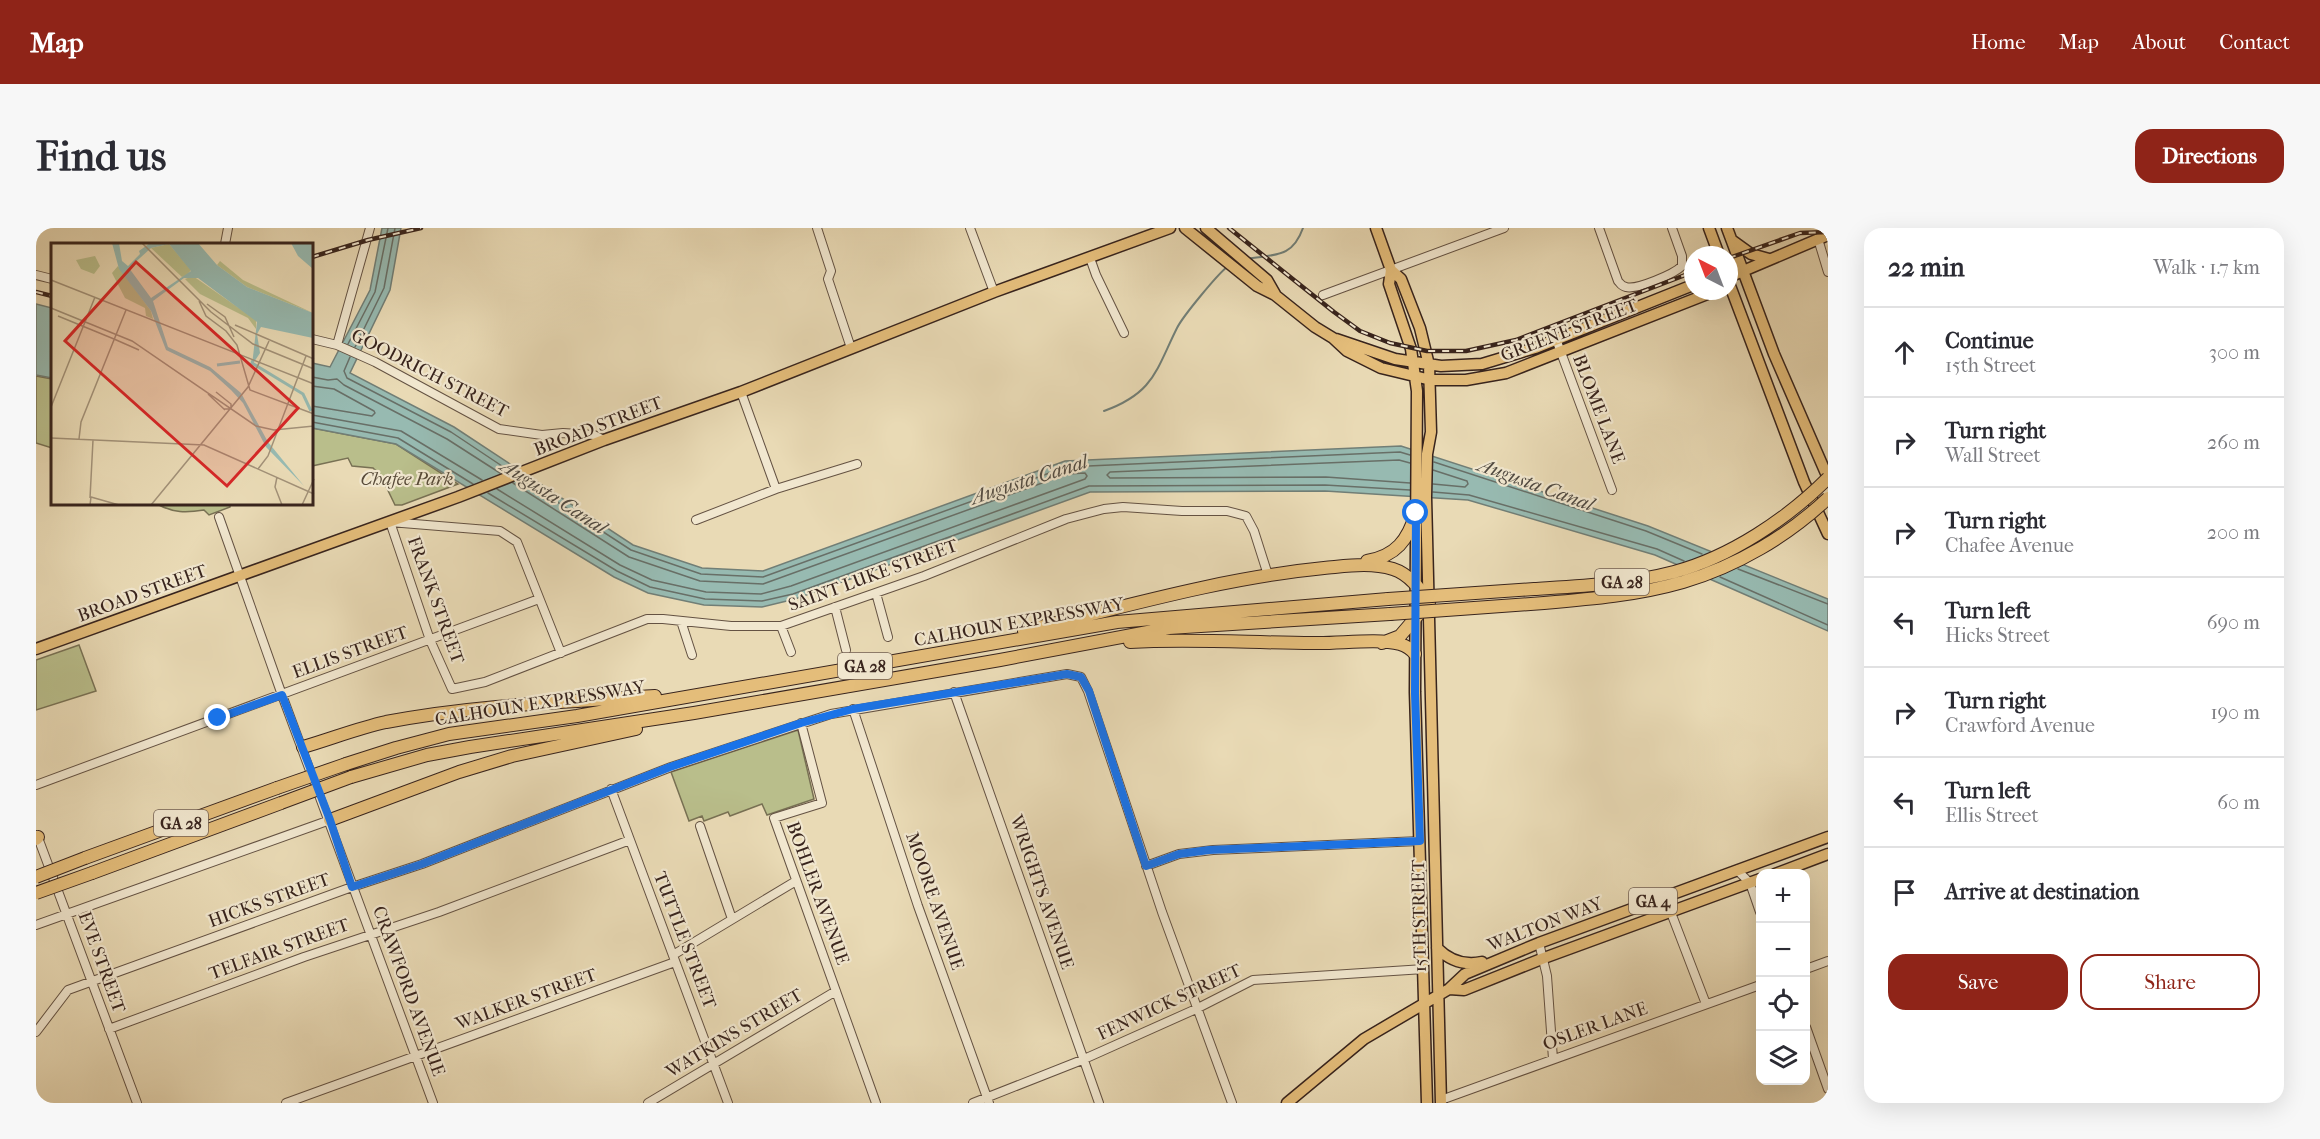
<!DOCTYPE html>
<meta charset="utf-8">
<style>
:root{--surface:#fff;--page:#f7f7f7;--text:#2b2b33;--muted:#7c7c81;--line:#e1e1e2;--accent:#8f2418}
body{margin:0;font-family:"IM FELL French Canon",serif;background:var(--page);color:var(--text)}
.controls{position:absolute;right:18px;bottom:18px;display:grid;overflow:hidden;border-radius:12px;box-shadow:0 6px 24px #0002}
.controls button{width:54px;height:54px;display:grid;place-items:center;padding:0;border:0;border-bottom:2px solid var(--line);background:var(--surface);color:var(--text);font:30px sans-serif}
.compass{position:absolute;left:1648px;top:18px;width:54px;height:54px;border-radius:50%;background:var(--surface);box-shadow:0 6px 24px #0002;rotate:318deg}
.stop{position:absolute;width:18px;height:18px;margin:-14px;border:4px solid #1a73e8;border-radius:50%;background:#fff}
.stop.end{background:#1a73e8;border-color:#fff;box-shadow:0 2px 6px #0008}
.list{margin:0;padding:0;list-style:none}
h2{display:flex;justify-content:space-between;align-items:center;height:78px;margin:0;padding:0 24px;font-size:26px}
h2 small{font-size:20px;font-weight:400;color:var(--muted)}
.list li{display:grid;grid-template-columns:39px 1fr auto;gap:18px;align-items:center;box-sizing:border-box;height:90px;padding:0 24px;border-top:2px solid var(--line)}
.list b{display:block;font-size:22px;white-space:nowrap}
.list p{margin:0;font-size:20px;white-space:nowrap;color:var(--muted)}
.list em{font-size:20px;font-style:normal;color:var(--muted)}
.actions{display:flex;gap:12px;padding:18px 24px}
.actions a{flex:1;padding:14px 0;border:2px solid var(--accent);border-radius:18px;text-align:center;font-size:21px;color:var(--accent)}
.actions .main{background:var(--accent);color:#fff}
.icon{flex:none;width:33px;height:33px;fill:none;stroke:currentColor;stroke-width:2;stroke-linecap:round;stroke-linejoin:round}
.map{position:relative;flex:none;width:1792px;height:875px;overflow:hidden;border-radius:18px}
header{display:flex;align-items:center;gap:36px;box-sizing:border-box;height:84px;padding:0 30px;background:var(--accent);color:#fff}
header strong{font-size:28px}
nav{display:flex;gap:33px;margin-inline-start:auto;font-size:21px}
.intro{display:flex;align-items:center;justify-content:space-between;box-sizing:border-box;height:144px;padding:0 36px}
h1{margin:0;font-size:42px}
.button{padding:15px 27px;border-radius:18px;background:var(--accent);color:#fff;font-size:21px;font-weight:700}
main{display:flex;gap:36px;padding:0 36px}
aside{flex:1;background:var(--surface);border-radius:18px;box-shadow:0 6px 24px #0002}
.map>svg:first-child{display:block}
</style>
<header>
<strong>Map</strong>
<nav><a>Home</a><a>Map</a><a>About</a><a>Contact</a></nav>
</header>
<div class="intro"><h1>Find us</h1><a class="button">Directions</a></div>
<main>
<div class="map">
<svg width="1792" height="875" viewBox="0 0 1792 875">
<rect width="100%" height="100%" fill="#e9dab5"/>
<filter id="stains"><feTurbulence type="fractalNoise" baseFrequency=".00333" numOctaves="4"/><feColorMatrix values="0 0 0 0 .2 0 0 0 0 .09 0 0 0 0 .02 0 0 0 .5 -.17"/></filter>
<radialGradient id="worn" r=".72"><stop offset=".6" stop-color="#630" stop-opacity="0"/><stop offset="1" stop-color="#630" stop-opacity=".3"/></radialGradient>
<path fill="#b9be8b" stroke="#787154" stroke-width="1.5" d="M0 148 16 151V220L0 215Z
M276 200 360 216 422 256 366 277H359L345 248 337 240 316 238 312 230 276 238Z
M121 276H194V279L173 287 168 282C150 285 137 285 121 276Z
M43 417 60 463 0 482V432Z
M762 502 778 571 731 587 726 576 694 588 692 584 668 593 666 588 653 593 635 544Z"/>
<path fill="#97bab1" stroke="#717e76" stroke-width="1.5" d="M346 0H365L354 62 314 145 418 199 597 317 666 340 727 343 1029 233 1365 218 1612 298 1792 371V403L1619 327 1432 272 1289 263 1054 264 759 371 726 379 668 377 612 365 578 349 360 216 276 200V135L294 139 334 62Z
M0 76 16 80V150L0 147Z"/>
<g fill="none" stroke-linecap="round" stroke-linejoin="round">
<path stroke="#686f67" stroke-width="1.5" d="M312 116 339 64 352 0
M319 119 348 60 359 0
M314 129 308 143 311 150 415 204 472 242
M276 149 292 152 301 151 308 157 411 211 464 245
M276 158 298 161 338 183 339 185 336 188 276 178
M276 187 365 203 446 252
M276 194 362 210 437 256
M1398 234 1610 303 1666 326
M486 251 595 322 665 346 727 349 1030 239 1364 224 1374 227
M1374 255 1290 249 1074 250 1071 247 1074 244 1363 232 1374 235
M1397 256 1429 259 1432 256 1431 253 1397 242
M461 261 584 337 616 352 670 364 725 366 755 358 1049 251 1051 248 1049 245 1031 246 727 356 664 353 593 329 477 255
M1397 264 1433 267 1621 321 1648 333
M452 265 581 343 614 359 669 371 726 373 757 366 1053 258 1289 257 1374 262
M1702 341 1792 376
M1684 349 1792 397"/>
<path stroke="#717e76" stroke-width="2" d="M1210 31C1238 26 1256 31 1267 0
M1068 183C1118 165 1120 142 1141 100 1147 88 1181 47 1191 39"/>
<defs>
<path id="minor" d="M781 0 795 43 792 51 815 120
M934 0 958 64
M1563 0 1582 53C1585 56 1585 58 1590 59 1601 62 1638 46 1646 38V28L1636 0
M1782 11 1792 44
M189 16 192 0
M1054 30 1060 47 1088 105
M0 47 16 51
M1287 67 1468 0
M276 111 301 117 339 134 463 201 506 207 527 205 558 207 568 212
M1520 111 1576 262
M301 117 334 0
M705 164 740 261
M183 289 246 467 397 875
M660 292 740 261 821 236
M354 294 394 412 416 461 449 454 611 391H627L695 398H745L888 348 1030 291 1068 281 1087 279 1146 283H1191L1210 288 1218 303 1232 347
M354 294 464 303 481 314 525 425
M840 365 852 409
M799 379 810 422
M645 393 656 427
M745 398 755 424
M918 464 1063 875
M817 481 882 678 953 875
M765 495 786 575 738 590 840 875
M0 557 503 371
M575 561 692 875
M664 598 696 691
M1 607 101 875
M1110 638 1143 626 1177 622 1384 613
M1701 642 1714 655 1724 684
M1629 669 1670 776
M0 697 294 592
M1503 715 1511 748 1517 831
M637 727 760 653
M1770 741 1792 733
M1770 799 1792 861
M73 801 268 729 403 684 594 612
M0 804 32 762 316 659 386 636 635 539 795 486 1031 446 1045 449 1052 463 1126 684 1196 875
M1405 872 1724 757
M250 875 639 734
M612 875 800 763
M937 875 1046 832 1160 781 1217 752 1388 741"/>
<path id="major" d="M1149 0 1221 58 1239 67 1279 99 1297 110 1311 123 1345 140 1395 152H1430L1470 145 1679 63
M1170 0 1231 52 1239 66
M1340 0 1355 42 1353 56 1375 121 1381 163 1379 464 1391 875
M1673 0 1683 27
M1691 0 1738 126 1792 250
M1697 13 1715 26 1733 31
M1355 42 1365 51 1384 100 1393 137 1395 204 1391 226 1390 269 1405 875
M1693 49 1792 7
M1693 55 1768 254 1792 306
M1300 111 1359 131 1405 138 1446 136 1499 120 1657 57
M0 421 422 269 568 212 705 164 958 64 1134 0
M1739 646 1792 626
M1401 720C1414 733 1428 738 1446 734
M1413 761 1428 762 1508 730 1724 651
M1251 875 1328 811 1413 761 1429 746 1503 715 1792 609"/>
<path id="highway" d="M1331 333C1360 328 1372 312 1380 285
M988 403C1087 379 1186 350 1288 340 1311 338 1334 334 1357 341 1373 346 1384 361 1393 374L1364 408 1346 415
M1094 414C1155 410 1216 415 1277 415 1302 416 1341 410 1364 416 1371 418 1375 421 1379 426
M267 519C295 511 322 500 350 494 439 477 529 474 619 468
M310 536 360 520 413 506 541 488 1081 394 1352 371
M315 549 391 527 434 519 658 485 964 432 1133 400 1354 386
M294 592 423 544 476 528 600 501
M0 611 2 609
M49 630 241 560
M56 645 245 575"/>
</defs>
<use href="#minor" stroke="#645243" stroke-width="10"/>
<use href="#major" stroke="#38241d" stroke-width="13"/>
<use href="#highway" stroke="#38241d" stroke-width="14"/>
<use href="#minor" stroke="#f1e7cf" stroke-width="8"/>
<use href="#major" stroke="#e4bd7a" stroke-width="10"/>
<use href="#highway" stroke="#e4bd7a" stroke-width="12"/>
<defs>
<path id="rail" d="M1193 0 1298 84 1324 103 1354 115 1391 123H1430L1480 112 1657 44
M276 29 332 12 385 0
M1693 30 1764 5 1792 4
M0 64 16 68"/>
</defs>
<use href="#rail" stroke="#38241d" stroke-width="4.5"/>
<use href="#rail" stroke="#f1e7cf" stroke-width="2" stroke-dasharray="7" stroke-linecap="butt"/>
<defs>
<path id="highway-bridge" d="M1352 371C1401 368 1449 364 1498 361 1545 358 1592 356 1638 344 1694 329 1751 291 1792 250
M1354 386C1405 382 1457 379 1508 375 1555 371 1602 367 1647 354 1701 338 1752 308 1792 270
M241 560 310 536
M245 575 315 549
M0 649 49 630
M0 665 56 645"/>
</defs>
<use href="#highway-bridge" stroke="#38241d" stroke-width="14" stroke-linecap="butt"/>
<use href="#highway-bridge" stroke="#e4bd7a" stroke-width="12"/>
</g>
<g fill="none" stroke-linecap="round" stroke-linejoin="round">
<path stroke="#1a73e8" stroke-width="8" d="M182 490 246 467 294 592 316 659 386 636 634 539 765 495 817 481 1031 446 1045 449 1053 463 1110 638 1143 626 1173 622 1384 613 1379 465 1380 285"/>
</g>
<g text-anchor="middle" stroke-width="4.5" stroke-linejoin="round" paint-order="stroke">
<g fill="#f1e7cf" stroke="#705e52" stroke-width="1.5">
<rect x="1559" y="341" width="54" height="26" rx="4.5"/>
<rect x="802" y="425" width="54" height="26" rx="4.5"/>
<rect x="118" y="582" width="54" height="26" rx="4.5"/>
<rect x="1593" y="660" width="48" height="26" rx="4.5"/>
</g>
<g font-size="16" font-weight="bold" fill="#38241d">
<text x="1586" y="360">GA 28</text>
<text x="829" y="444">GA 28</text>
<text x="145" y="601">GA 28</text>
<text x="1617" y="679">GA 4</text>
</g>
<g font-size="18" fill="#38241d" stroke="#f1e7cf">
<text transform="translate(1533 102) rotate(-21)" y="6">GREENE STREET</text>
<text transform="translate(394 145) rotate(27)" y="6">GOODRICH STREET</text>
<text transform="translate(1563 181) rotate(69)" y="6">BLOME LANE</text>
<text transform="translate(562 198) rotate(-21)" y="6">BROAD STREET</text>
<text transform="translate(837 347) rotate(-20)" y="6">SAINT LUKE STREET</text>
<text transform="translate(106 365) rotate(-20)" y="6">BROAD STREET</text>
<text transform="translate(400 372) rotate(70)" y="6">FRANK STREET</text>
<text transform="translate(983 394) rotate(-10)" y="6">CALHOUN EXPRESSWAY</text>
<text transform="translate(314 424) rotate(-20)" y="6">ELLIS STREET</text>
<text transform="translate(504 475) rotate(-9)" y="6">CALHOUN EXPRESSWAY</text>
<text transform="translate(1006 664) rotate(71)" y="6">WRIGHTS AVENUE</text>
<text transform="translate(782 665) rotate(70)" y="6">BOHLER AVENUE</text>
<text transform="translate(233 672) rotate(-20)" y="6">HICKS STREET</text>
<text transform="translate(899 673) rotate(71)" y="6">MOORE AVENUE</text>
<text transform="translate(1383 688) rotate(-91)" y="6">15TH STREET</text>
<text transform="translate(1509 696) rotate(-21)" y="6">WALTON WAY</text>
<text transform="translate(649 712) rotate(69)" y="6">TUTTLE STREET</text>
<text transform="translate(243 721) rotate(-20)" y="6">TELFAIR STREET</text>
<text transform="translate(66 734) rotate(70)" y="6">EVE STREET</text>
<text transform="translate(373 763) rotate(70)" y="6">CRAWFORD AVENUE</text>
<text transform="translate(490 771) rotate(-20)" y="6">WALKER STREET</text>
<text transform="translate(1133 774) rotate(-25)" y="6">FENWICK STREET</text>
<text transform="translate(1559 798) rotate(-20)" y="6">OSLER LANE</text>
<text transform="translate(698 805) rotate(-31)" y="6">WATKINS STREET</text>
</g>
<g font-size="18" font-style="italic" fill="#584a38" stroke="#f1e7cf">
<text x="371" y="257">Chafee Park</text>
</g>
<g font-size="20" font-style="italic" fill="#504a42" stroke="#f1e7cf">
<text transform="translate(993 251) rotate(-18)" y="7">Augusta Canal</text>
<text transform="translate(1500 256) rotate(20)" y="7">Augusta Canal</text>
<text transform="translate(518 268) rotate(33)" y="7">Augusta Canal</text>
</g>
</g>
<g transform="translate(15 15)">
<rect width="262" height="262" fill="#e9dab5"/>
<path d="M118 1 140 27 136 32 131 34 100 5ZM44 13 49 23 43 31 30 26 25 17ZM169 18 192 37 262 70 196 44 166 22ZM67 23 100 68 102 76 95 73 94 65 74 55 61 30ZM142 33 205 77V86L197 75 149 51 134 36Z" fill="#b9be8b"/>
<path d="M61 0H68L71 18 77 23 89 11 88 8 99 0H147L166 22 196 44 262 70V95L210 84 206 91 209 110 201 122 206 79 147 35H133L102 58 117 104 159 124 190 150 217 199 253 243 215 204 192 160 180 147 159 128 115 107 100 68 68 26ZM118 1 140 28 100 55 78 25 100 5ZM240 0H262V26L247 13Z" fill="#97bab1" fill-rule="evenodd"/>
<path fill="none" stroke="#97bab1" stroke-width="3" d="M202 117 201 120 252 151 260 168M166 122 189 119"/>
<path fill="none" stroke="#a29178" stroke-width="1.5" d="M91 0 160 69 202 101 263 126M0 37 263 141M148 58 155 73 175 88 186 102 199 147 263 171M156 61 174 74 183 94M0 65 81 98 205 183 223 187 263 183M7 73 63 96M184 82 263 116M63 96 88 107M165 149 180 161V166H173M157 151 174 167M0 164 44 54M0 195 153 202 263 251M28 196 30 179 75 67M207 226 217 213 255 113M226 234 224 244 231 262M39 255 42 197M39 262 40 254 68 262M100 262 197 144 218 98M251 262 263 236"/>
<path fill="#d62828" fill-opacity="0.15" stroke="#d62828" stroke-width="3" d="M85 19 247 165 176 243 14 98Z"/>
<rect width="262" height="262" fill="none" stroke="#38241d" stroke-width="3"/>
</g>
<rect width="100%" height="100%" filter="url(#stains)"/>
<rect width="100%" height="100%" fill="url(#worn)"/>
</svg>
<div class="controls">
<button>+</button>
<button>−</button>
<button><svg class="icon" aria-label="locate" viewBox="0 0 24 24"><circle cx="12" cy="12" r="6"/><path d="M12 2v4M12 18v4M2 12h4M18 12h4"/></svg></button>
<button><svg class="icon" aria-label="layers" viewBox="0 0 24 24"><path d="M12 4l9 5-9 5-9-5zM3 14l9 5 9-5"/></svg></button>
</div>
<svg class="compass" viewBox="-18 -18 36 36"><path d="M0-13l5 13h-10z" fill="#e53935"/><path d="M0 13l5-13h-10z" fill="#7c7c81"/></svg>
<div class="stop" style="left:1380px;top:285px"></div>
<div class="stop end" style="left:182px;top:490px"></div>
</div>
<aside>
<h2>22 min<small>Walk · 1.7 km</small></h2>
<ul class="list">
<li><svg class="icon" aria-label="ahead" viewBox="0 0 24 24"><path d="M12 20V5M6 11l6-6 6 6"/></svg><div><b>Continue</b><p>15th Street</p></div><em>300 m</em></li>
<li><svg class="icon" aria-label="right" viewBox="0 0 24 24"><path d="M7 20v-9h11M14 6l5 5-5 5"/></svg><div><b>Turn right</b><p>Wall Street</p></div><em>260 m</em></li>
<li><svg class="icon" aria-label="right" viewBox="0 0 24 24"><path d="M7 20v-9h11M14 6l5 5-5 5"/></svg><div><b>Turn right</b><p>Chafee Avenue</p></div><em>200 m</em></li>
<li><svg class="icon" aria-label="left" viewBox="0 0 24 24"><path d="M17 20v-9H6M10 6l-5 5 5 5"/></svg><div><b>Turn left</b><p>Hicks Street</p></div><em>690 m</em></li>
<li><svg class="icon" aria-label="right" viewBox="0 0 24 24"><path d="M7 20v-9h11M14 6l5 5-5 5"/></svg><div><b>Turn right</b><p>Crawford Avenue</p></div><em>190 m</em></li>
<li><svg class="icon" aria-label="left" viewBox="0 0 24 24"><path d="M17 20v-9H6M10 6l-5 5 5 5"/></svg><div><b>Turn left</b><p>Ellis Street</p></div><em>60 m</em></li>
<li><svg class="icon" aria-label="arrive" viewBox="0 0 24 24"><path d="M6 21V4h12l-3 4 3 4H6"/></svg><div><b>Arrive at destination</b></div></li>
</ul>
<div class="actions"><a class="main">Save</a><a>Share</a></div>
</aside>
</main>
